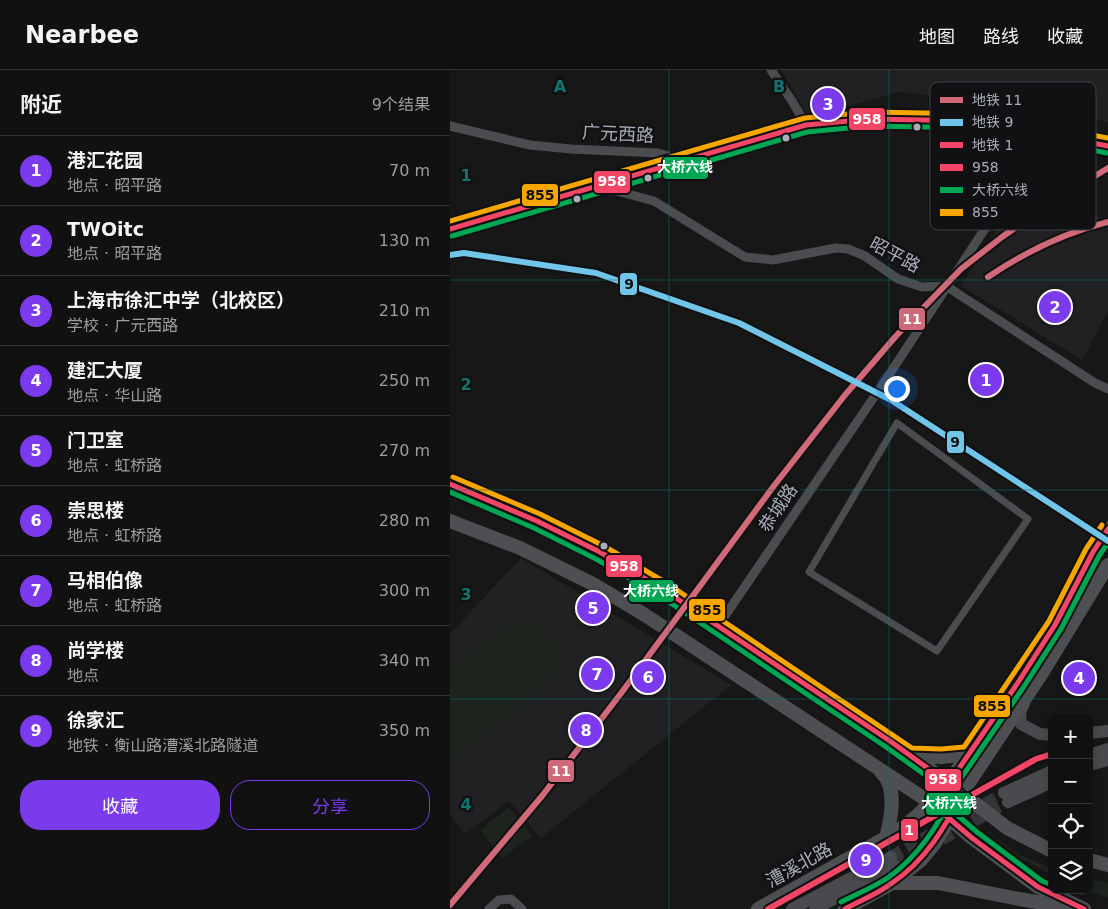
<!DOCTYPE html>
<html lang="zh">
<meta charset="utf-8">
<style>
:root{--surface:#111;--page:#1a1a1a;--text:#f1f3f6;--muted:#9c9d9f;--line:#303131;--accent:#7c3aed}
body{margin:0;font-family:"DejaVu Sans","Noto Sans SC",sans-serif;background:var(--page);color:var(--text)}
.controls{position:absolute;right:15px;bottom:15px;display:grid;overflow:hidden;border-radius:10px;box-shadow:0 2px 8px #0003}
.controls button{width:45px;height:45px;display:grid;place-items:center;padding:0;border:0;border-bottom:1px solid var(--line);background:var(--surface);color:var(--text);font:25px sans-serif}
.you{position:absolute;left:446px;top:318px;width:18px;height:18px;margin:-12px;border:4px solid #fff;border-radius:50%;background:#1a73e8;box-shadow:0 0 0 8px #1a73e833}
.badge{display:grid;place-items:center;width:32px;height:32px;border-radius:50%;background:var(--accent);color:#fff;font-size:16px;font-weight:700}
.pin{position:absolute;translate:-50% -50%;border:2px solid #fff;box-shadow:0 1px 5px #0006}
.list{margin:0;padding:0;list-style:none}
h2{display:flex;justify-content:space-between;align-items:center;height:65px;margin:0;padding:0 20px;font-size:21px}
h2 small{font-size:16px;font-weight:400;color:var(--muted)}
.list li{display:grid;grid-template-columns:32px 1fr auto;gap:15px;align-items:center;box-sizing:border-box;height:70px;padding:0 20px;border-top:1px solid var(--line)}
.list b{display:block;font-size:19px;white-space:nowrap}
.list p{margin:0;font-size:16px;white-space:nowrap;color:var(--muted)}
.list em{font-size:16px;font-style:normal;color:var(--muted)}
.actions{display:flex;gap:10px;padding:15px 20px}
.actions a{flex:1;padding:11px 0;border:1px solid var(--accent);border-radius:20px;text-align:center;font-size:18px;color:var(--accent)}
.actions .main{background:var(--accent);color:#fff}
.icon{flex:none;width:28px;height:28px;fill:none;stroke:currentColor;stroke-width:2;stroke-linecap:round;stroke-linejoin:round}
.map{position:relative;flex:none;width:658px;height:839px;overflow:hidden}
header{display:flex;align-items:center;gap:30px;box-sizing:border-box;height:70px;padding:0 25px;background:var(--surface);border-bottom:1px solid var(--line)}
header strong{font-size:24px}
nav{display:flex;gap:28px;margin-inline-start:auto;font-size:18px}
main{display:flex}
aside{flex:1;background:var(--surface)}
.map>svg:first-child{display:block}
</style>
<header>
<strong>Nearbee</strong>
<nav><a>地图</a><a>路线</a><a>收藏</a></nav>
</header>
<main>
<aside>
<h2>附近<small>9个结果</small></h2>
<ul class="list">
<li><span class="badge">1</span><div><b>港汇花园</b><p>地点 · 昭平路</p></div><em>70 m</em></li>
<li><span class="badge">2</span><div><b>TWOitc</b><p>地点 · 昭平路</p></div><em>130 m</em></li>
<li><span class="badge">3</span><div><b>上海市徐汇中学（北校区）</b><p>学校 · 广元西路</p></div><em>210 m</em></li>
<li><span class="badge">4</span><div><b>建汇大厦</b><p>地点 · 华山路</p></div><em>250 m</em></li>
<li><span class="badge">5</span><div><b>门卫室</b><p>地点 · 虹桥路</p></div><em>270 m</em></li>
<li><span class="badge">6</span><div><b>崇思楼</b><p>地点 · 虹桥路</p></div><em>280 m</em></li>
<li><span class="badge">7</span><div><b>马相伯像</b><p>地点 · 虹桥路</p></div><em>300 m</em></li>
<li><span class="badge">8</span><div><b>尚学楼</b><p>地点</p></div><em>340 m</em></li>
<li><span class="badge">9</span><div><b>徐家汇</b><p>地铁 · 衡山路漕溪北路隧道</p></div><em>350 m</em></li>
</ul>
<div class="actions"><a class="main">收藏</a><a>分享</a></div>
</aside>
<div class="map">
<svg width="658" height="839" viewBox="0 0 658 839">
<rect width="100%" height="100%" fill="#171717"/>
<path fill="#212123" d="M331 0H658V52L606 43 571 35 450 22 359 47Z
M578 110 633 146 638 140 658 152V241L632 290 511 216Z
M71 488 281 615 91 768 59 731 15 764 0 744V564Z"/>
<path fill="#1d241e" d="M74 551C80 553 87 555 92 559 113 573 117 598 98 615L0 692V598L55 554Z
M59 737 82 766 52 788 30 760Z
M536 761 570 785 602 799V805L568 787Z
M639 809 658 813V828L636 820H639Z"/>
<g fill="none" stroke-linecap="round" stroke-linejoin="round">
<path stroke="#343537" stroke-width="12" stroke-dasharray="12 6" stroke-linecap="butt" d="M441 787 554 723
M445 796 558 732"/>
<path stroke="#4b4c50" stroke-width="7" d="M447 353 578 449 487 581 359 502Z"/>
<path stroke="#4b4c50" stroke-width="9" d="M321 0 342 31 356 55
M0 56 80 75 121 79 208 83 236 91
M148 116 204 131 295 187 323 190 386 178 398 179 415 186 448 209 472 217 496 216 645 313 658 319
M268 556 437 308 597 64
M39 839 49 830 61 829 72 839"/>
<path stroke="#4b4c50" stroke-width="11" d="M0 159 123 122 236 91 356 55 419 49H468L531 51 658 76"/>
<path stroke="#4a4a4e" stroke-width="12" d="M574 634 570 642 571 654 590 664 602 665
M639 663 658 661
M639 685 658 679
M639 695 658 690
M554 723 602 701
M558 732 602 712
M342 839 441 787
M365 839 445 796"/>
<path stroke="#4d4f52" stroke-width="14" d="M0 414 87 451 150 482 214 520 440 671 499 713 557 758 602 781
M0 451 70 478 143 514 195 545 481 733 522 768 588 817 634 839
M460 685 491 687 518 684
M431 702C448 717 441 749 436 768
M639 790 658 795
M442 813H488L569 829 617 837
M308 839 446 762C483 737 504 705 529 669 555 632 581 594 604 555 623 523 638 490 658 459
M395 839 442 813 471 790 485 773 500 748 512 723 592 603 658 495"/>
<defs>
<path id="bus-1" d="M0 159 356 55 419 49 531 51 658 76
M0 414 87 451 150 482 214 520 440 671 512 723C495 758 475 791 442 813 428 824 411 830 395 839
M634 839 588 817 522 768 481 733 499 713 567 614 605 555 643 482 658 459"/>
<path id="bus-2" d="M2 166 357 62 419 56 530 58 657 83
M0 422 84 458 146 489 210 526 436 677 503 725C487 757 468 786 439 807 424 817 407 824 391 832
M602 815 592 811 527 762 492 732 505 717 573 618 611 559 649 486 658 473"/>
<path id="bus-3" d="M0 151 355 48 419 42 531 44 658 68
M3 407 90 444 154 476 218 514 462 678 491 679 514 677 599 551 636 479 652 455"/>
</defs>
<use href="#bus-1" stroke="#111113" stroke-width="9"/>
<use href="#bus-2" stroke="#111113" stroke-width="9"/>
<use href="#bus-3" stroke="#111113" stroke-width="9"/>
<use href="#bus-1" stroke="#f34667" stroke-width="5"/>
<use href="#bus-2" stroke="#00a651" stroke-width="5"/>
<use href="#bus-3" stroke="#f7a600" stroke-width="5"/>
<defs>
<path id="metro-1" d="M538 207C575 182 614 163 658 152
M0 835 92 726 172 622 323 417 395 325 446 266 511 199 552 167 602 132 658 98"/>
<path id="metro-2" d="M0 185 14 183 146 203 289 253 441 330 658 471"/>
<path id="metro-3" d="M318 839 586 689 602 684"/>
</defs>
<use href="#metro-1" stroke="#111113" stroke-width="10"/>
<use href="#metro-2" stroke="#111113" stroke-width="10"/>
<use href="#metro-3" stroke="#111113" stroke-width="10"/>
<use href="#metro-1" stroke="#d06a78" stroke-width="6"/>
<use href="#metro-2" stroke="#71c5e8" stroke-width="6"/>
<use href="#metro-3" stroke="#f34667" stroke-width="6"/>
</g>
<path fill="none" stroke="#0f766e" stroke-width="1" stroke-opacity="0.55" d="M219 0V839M439 0V839M0 210H658M0 420H658M0 629H658"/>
<g fill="#a8adb8" stroke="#111113" stroke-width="2">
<circle cx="467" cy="57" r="4.5"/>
<circle cx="336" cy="68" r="4.5"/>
<circle cx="198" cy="108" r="4.5"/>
<circle cx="127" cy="129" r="4.5"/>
<circle cx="154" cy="476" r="4.5"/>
</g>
<g text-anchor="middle" stroke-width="5" stroke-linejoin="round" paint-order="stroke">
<g font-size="18" fill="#a8adb8" stroke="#111113">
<text transform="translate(168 64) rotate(3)" y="6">广元西路</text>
<text transform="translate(445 185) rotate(28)" y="6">昭平路</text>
<text transform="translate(328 438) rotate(-56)" y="6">恭城路</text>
<text transform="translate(349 795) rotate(-29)" y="6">漕溪北路</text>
</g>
</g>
<rect x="480" y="12" width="166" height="148" rx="8" fill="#111113" stroke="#3e4045" stroke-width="1"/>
<rect x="490" y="27" width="23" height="6" fill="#d06a78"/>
<rect x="490" y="49" width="23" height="7" fill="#71c5e8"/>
<rect x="490" y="72" width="23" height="6" fill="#f34667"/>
<rect x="490" y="94" width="23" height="7" fill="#f34667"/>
<rect x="490" y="117" width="23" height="6" fill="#00a651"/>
<rect x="490" y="139" width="23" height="7" fill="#f7a600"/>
<g font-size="14" fill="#a8adb8">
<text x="522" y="35">地铁 11</text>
<text x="522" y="57">地铁 9</text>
<text x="522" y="80">地铁 1</text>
<text x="522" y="102">958</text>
<text x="522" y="125">大桥六线</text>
<text x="522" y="147">855</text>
</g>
<g font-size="16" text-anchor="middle" font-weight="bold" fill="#0f766e" stroke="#111113" stroke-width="5" stroke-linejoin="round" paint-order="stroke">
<text x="110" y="22">A</text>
<text x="329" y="22">B</text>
<text x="16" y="111">1</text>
<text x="16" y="320">2</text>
<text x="16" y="530">3</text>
<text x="16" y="740">4</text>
</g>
<g stroke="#111113" stroke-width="2">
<rect x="398" y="37" width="38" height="24" rx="5" fill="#f34667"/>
<rect x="212" y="86" width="47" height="24" rx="5" fill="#00a651"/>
<rect x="143" y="100" width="38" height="24" rx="5" fill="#f34667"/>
<rect x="71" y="113" width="38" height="24" rx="5" fill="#f7a600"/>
<rect x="169" y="202" width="19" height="24" rx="5" fill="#71c5e8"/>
<rect x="448" y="237" width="28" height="24" rx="5" fill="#d06a78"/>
<rect x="496" y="360" width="19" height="24" rx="5" fill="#71c5e8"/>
<rect x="155" y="484" width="38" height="24" rx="5" fill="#f34667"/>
<rect x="178" y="509" width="47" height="24" rx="5" fill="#00a651"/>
<rect x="238" y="528" width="38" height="24" rx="5" fill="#f7a600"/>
<rect x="523" y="624" width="38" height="24" rx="5" fill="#f7a600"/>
<rect x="97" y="689" width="28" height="24" rx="5" fill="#d06a78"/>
<rect x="474" y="698" width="38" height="24" rx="5" fill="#f34667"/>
<rect x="475" y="722" width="47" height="24" rx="5" fill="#00a651"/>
<rect x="450" y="748" width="19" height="24" rx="5" fill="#f34667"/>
</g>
<g font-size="14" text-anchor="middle" font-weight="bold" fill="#fff">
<text x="417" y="54">958</text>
<text x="235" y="102">大桥六线</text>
<text x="162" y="116">958</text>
<text x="462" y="254">11</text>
<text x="174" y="501">958</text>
<text x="201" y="526">大桥六线</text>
<text x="111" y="706">11</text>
<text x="493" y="714">958</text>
<text x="499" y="738">大桥六线</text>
<text x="459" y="765">1</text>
</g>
<g font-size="14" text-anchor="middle" font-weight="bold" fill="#111">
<text x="90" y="130">855</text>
<text x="179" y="219">9</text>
<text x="505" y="377">9</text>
<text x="257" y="545">855</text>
<text x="542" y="641">855</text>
</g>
</svg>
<div class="controls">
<button>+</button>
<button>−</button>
<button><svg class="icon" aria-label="locate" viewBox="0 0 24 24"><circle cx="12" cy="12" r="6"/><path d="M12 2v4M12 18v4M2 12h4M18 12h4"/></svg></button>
<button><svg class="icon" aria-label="layers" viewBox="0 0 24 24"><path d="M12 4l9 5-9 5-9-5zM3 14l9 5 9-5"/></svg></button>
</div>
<div class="you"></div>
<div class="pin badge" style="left:536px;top:310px">1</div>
<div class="pin badge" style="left:605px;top:237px">2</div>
<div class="pin badge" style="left:378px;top:34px">3</div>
<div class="pin badge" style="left:629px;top:608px">4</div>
<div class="pin badge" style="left:143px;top:538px">5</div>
<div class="pin badge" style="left:198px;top:607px">6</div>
<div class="pin badge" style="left:147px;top:604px">7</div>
<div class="pin badge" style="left:136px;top:660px">8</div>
<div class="pin badge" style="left:416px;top:790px">9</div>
</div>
</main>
